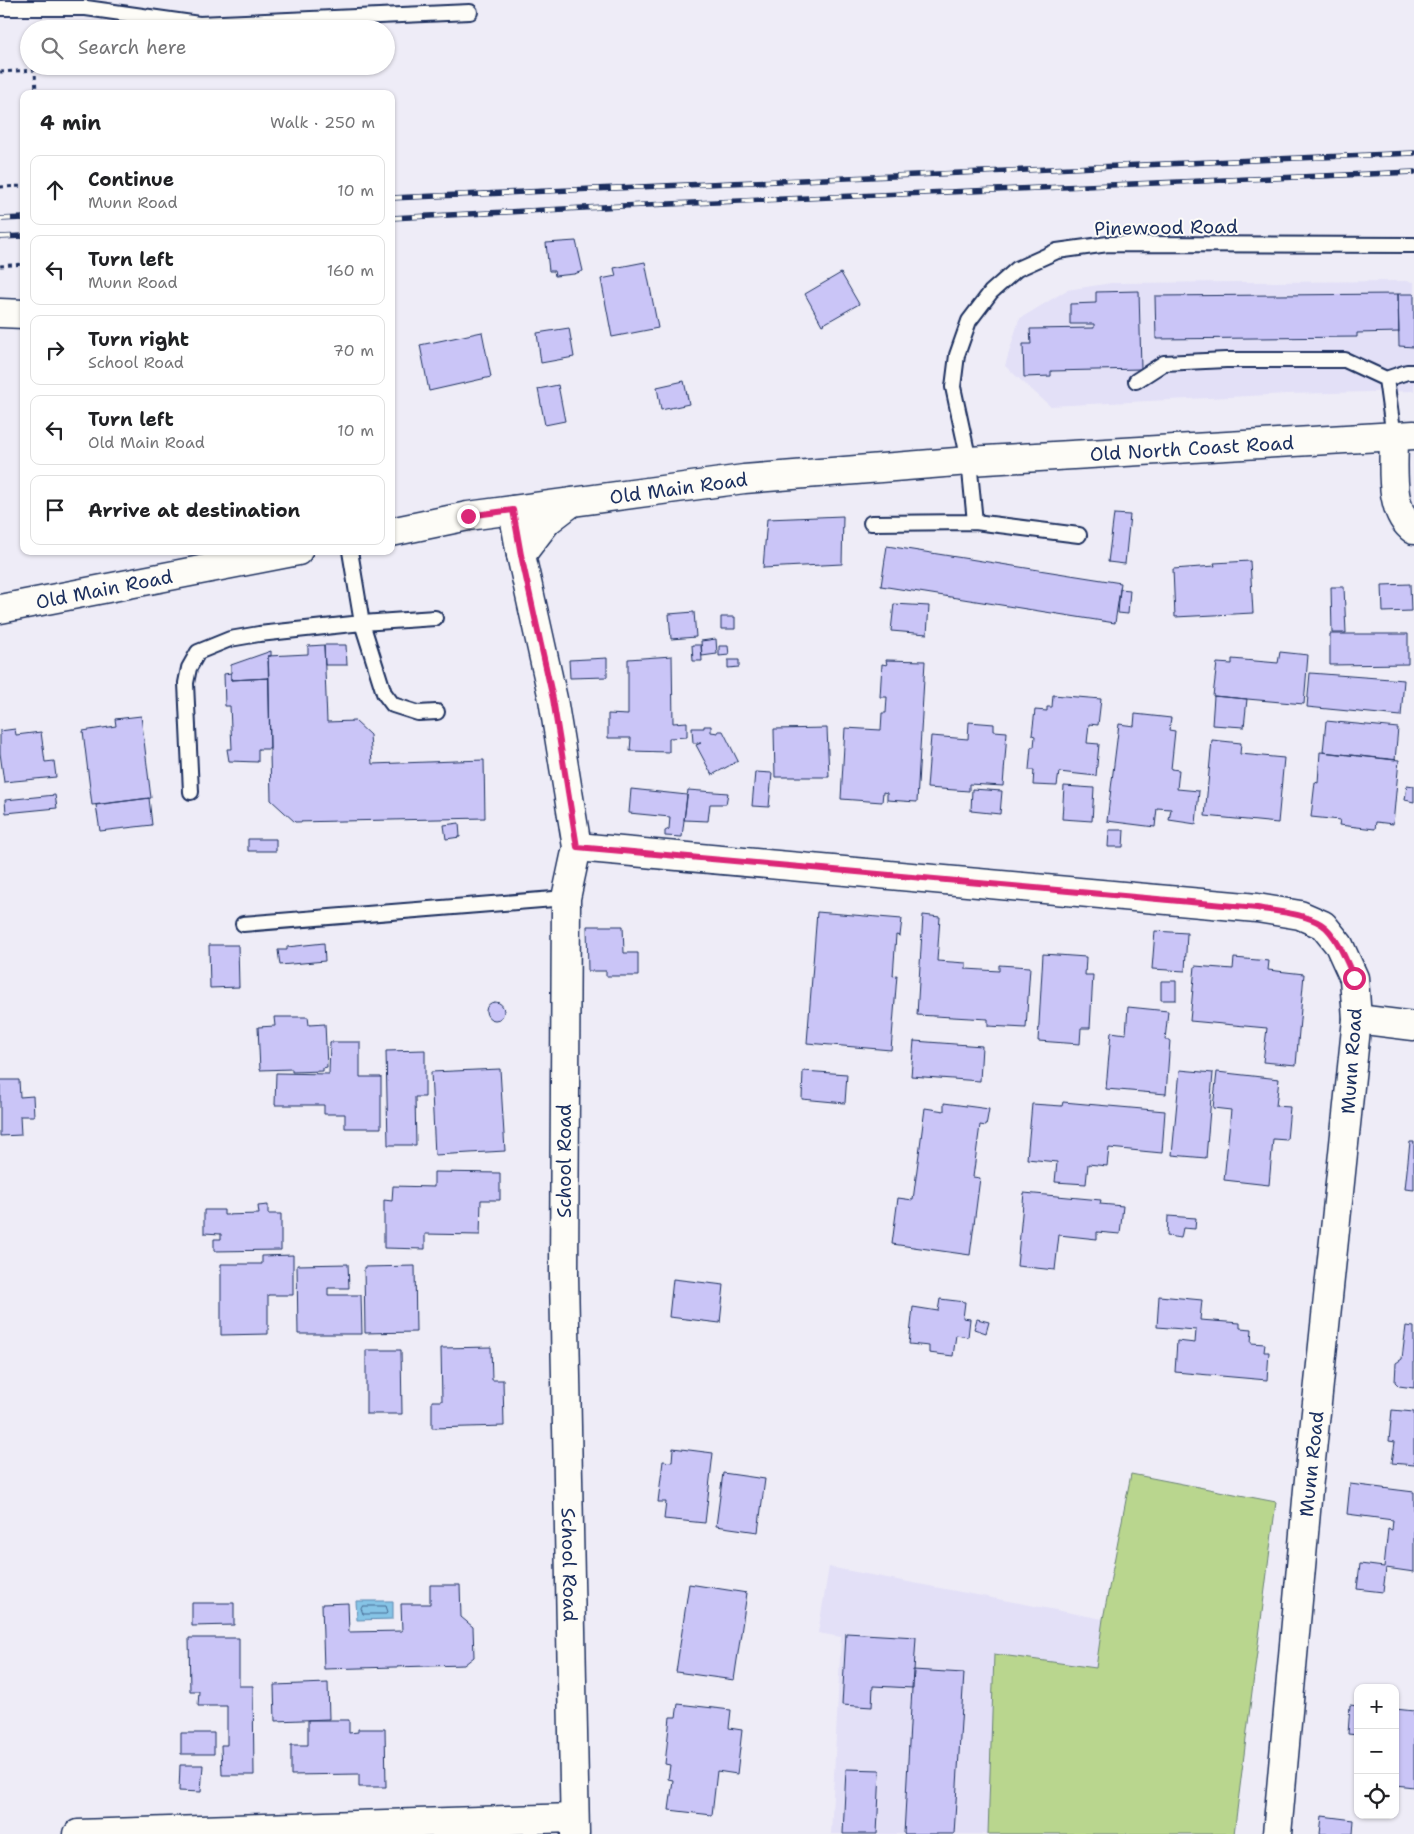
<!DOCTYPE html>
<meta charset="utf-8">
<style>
:root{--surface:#fff;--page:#f6f6f6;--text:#202124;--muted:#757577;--line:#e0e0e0}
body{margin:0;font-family:"Shantell Sans",sans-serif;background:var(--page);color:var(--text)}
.controls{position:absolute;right:15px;bottom:15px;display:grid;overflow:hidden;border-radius:10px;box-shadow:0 1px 4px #0004}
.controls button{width:45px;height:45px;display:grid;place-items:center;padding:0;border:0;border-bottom:1px solid var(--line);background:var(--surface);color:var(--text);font:25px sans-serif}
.stop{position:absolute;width:15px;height:15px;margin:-11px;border:4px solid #db2777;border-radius:50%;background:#fff}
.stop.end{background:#db2777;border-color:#fff;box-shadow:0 1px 5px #0008}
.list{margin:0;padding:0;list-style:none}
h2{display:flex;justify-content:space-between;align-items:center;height:65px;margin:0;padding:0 20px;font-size:21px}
h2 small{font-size:16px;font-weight:400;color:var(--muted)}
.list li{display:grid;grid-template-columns:32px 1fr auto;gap:15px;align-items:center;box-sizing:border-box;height:70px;margin:0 10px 10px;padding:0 10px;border:1px solid var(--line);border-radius:10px}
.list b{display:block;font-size:19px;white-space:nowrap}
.list p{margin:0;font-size:16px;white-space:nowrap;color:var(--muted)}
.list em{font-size:16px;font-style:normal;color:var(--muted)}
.icon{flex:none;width:28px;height:28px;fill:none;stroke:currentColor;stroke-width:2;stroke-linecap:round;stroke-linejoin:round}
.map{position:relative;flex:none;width:1414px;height:1834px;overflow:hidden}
.search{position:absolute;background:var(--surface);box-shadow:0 1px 4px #0004;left:20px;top:20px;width:375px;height:55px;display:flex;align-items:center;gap:12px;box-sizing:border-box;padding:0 18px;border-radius:28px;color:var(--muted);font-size:19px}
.panel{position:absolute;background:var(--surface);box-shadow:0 1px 4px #0004;left:20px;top:90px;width:375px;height:465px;border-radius:10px}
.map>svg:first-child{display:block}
</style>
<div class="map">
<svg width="1414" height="1834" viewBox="0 0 1414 1834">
<rect width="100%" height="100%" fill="#eeecf7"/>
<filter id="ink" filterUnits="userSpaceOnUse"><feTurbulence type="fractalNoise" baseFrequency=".02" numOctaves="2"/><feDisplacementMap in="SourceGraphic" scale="10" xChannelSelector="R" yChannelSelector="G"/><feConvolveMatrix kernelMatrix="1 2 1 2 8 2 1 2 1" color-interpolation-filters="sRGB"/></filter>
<g filter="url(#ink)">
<path fill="#e3e0f7" d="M1406 281 1414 282V391L1287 394 1050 406 1005 366 1019 319 1067 290 1111 283Z
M1131 1474 1276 1502 1234 1834H831L841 1637 818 1633 829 1567 1103 1619Z"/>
<path fill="#b9d68e" stroke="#6a8276" d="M1131 1474 1276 1502 1234 1834H988L994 1654 1096 1668 1103 1619Z"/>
<path fill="#86c4e6" stroke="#5b88b0" d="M356 1601H393V1619L357 1620Z"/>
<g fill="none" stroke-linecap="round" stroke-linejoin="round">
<path stroke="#466b94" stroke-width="1" d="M364 1606H386L388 1612 386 1614H363L361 1608Z"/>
</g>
<path fill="#cac5f7" stroke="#1b2f5e" d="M576 241 583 271 574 274 555 276 554 271H549L546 243Z
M645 262 658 328 612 337 601 279 616 276 614 268Z
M841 273 859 304 822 325 805 294Z
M1139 291 1141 369 1051 371V376L1024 377 1023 344H1031L1030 329 1094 328V324H1070V304L1096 303V292Z
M1398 294H1414V347L1399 346Z
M1398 294 1399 332 1357 333V337L1156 339 1155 296Z
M569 328 574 357 541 363 537 333Z
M482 332 491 377 429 391 420 345Z
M684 381 689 404 661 410 657 387Z
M558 385 565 421 545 425 538 389Z
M1114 514 1130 515 1125 564 1108 562Z
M843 516 842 564 763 568 767 519Z
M887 546 1121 583 1115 623 881 586Z
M1250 561 1253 613 1175 617 1173 569 1215 566 1214 563Z
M1410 584 1411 611 1383 612 1382 585Z
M1331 587H1344L1346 633H1332Z
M1120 589 1130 590 1128 614 1118 613Z
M894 604 929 606 927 634 891 631Z
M694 612 696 637 671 639 669 614Z
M721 617H735V629H721Z
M1330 634H1408V664L1330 665Z
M716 639 717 654 702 656 701 641Z
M324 645 327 722 355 721 370 735 372 764 484 760 485 818 295 822 271 800 268 656 308 654V646Z
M324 645H346L347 665H325Z
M692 645H701L702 661H693Z
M719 646H728L729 655 719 656Z
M271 651V656H268L269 678 231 680V665Z
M1280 652 1308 655 1304 704 1213 696 1217 663 1232 664V659L1278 663Z
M672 656 673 723 687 722V737L669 738V752L630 751 631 738H608V714L628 715V659Z
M607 658V677L570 678 569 660Z
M728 660H739V667L728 668Z
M886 660 925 661 917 802 887 800V793L883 792 882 802 841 799 845 728 881 730 882 713H886L887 697H880L882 664 887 665Z
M231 673V680L269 678 270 749H258V762L229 761 227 749H232L230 706H225L224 674Z
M1310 673 1404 680 1401 716 1307 707Z
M1053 695 1101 699 1098 725 1089 724 1087 743 1099 744 1096 776 1059 772 1057 786 1033 785 1034 770H1029L1031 747H1034L1035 736 1032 735 1035 710 1047 711V707H1052Z
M1214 696 1247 699 1244 727 1212 725Z
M1135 714 1171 718 1169 730 1175 731 1171 769 1179 770 1177 789 1199 791 1196 824 1169 820 1171 809 1157 808 1155 827 1107 821 1119 724 1134 726Z
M141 716 151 798 92 805 83 731 116 726 115 719Z
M1326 721 1398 728 1395 760 1323 752Z
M969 722 994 724V731L1007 732 1003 786 969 784V791L927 788 931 736 968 739Z
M704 726H711V732L718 733V731H723L738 761 712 775 696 745 701 743H693L692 728H704Z
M827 728 829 777H775L774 729Z
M15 729 16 735 41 732 45 762 54 761 56 777 4 782 0 753V731Z
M1212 740 1241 743 1240 754 1284 758 1278 823 1205 816Z
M1320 752 1399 760 1393 824 1376 822 1375 829 1339 825 1340 820 1311 817 1315 782 1318 783Z
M755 772 772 773 769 807 752 806Z
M1407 785 1414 786V802L1405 800Z
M1064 786 1094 788 1092 821 1062 819Z
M631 789 687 795 682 837 665 836V831L669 829 670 817 629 813Z
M972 789 1002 791 1000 814 971 811Z
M688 790 728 793 726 804H710L708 821 684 820Z
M55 795 57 808 6 813 5 800Z
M149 798 152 825 100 831 96 805Z
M459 823 460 837 446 839 444 825Z
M1109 830H1124L1123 847H1108Z
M248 839H276V851H248Z
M817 912 902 919 900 936 896 935 893 976 897 975 891 1050 807 1043Z
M923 915 940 917 937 961 966 963V969L999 971V965L1030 967 1026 1028 988 1026V1019L917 1015Z
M587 926H623L624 953H638V976H606V971H588Z
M1155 931 1187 933 1185 971 1152 969Z
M324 943 325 961 280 965 278 950H287V947Z
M209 945H238L239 987 210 988Z
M1043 954 1086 957 1085 975H1093L1090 1028H1081L1080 1044 1038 1041Z
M1234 958 1269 961 1268 970 1304 974 1296 1065 1263 1062 1267 1028 1190 1021 1195 966 1233 969Z
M1161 981H1176V1000H1161Z
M486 1011a9 9 0 1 1 18 0a9 9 0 1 1-18 0Z
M1128 1007 1168 1011 1165 1040H1170L1166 1094 1106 1089 1111 1032 1126 1034Z
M274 1017H308L309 1025 325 1024 327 1067 323 1068V1071L292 1072V1069L260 1070 258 1027 275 1026Z
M914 1041 982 1046 980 1081 911 1076Z
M330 1042H360V1077H381V1128H345V1114H324V1105H275L276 1073 329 1074Z
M425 1050V1097H415L416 1145H388L386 1051Z
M500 1069 505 1151 435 1155 431 1072Z
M1180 1070 1213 1073 1206 1158 1172 1155Z
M803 1071 847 1074 845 1103 802 1099Z
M1217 1072 1279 1079 1276 1106 1290 1107 1287 1140 1273 1139 1269 1185 1224 1180 1231 1110 1213 1108Z
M0 1080H19L20 1097 33 1096 34 1116H20L21 1135 0 1136Z
M1063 1102 1165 1111 1162 1153 1109 1148 1107 1166 1088 1164 1086 1184 1055 1182 1057 1162 1027 1159 1032 1104 1062 1106Z
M944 1103 989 1109 986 1126 980 1125 973 1177 980 1178 970 1255 892 1244 898 1198 913 1200 925 1108 944 1111Z
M1410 1142H1414V1190L1405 1189Z
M434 1172 500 1173V1200H481L480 1235 425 1234V1249L384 1248V1200L392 1201 393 1186 434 1187Z
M1024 1193 1101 1200 1100 1204 1123 1206 1120 1234 1097 1232V1239L1059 1235 1055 1270 1017 1266Z
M268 1205V1214H281V1250L214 1251V1239H221V1234L204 1233V1210H224V1215L259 1214 258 1206Z
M1168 1216 1196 1218 1195 1229 1183 1228 1181 1238 1167 1236Z
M293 1255V1295H268V1334L221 1335V1264H262V1256Z
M348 1264 349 1288H328V1295H361L362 1334H298L297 1265Z
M415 1266 416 1332 365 1333 364 1267Z
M673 1279 724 1285 720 1323 669 1317Z
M1159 1296 1202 1300 1200 1320 1240 1323V1328L1252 1329 1251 1343 1265 1344 1264 1352H1269L1267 1380 1175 1372 1177 1341 1195 1343 1196 1330 1157 1327Z
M940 1299 965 1302 963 1318 970 1319 968 1337 956 1335 953 1356 929 1353V1346L909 1344 913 1307 938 1311Z
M977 1319 989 1322 986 1333 974 1329Z
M1406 1326 1414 1327V1388L1399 1386 1395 1382 1396 1363 1402 1359Z
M491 1347 492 1380H503L504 1426 432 1428V1401H442L441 1348Z
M366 1350H401L402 1414H366Z
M1392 1410 1414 1412V1465L1392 1463 1395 1442 1389 1441Z
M673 1448 713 1453 705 1523 664 1519 666 1502H658L663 1461 672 1462Z
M723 1473 765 1479 758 1532 716 1526Z
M1350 1484 1414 1492V1572L1386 1568 1383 1592 1357 1589 1360 1564 1384 1567 1388 1529 1392 1530 1393 1520 1347 1514Z
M689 1584 747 1593 734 1680 676 1672Z
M430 1585H460L461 1617 473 1627 474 1657 464 1665 324 1669 322 1604 348 1603 349 1632 402 1631 401 1604H430Z
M192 1603H234V1625L192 1626Z
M846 1633 916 1637 913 1688 873 1686 872 1707 842 1705Z
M189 1638H239V1686H253L254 1775H222L221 1745H227V1706H198L199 1691H190Z
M913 1670 964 1673 954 1834H904Z
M328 1683 329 1719 275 1721 274 1685Z
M678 1704 731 1710 729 1728 742 1730 737 1774 717 1771 712 1815 669 1810 673 1780 668 1779 670 1765 665 1764 670 1717H676Z
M1350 1705 1358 1706V1735L1348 1734Z
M1395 1709 1414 1711V1787L1395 1785Z
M308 1720H349V1733L358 1732V1729H385L386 1787H359V1774L291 1775V1745H308Z
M181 1733H214V1754H181Z
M180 1765H203L201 1792 179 1791Z
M846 1769 880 1770 877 1834H843Z
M1322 1816 1354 1820 1353 1834H1320Z"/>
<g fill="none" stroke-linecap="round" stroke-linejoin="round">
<defs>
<path id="service" d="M0 8H86L199 24 470 12
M1386 379 1407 372H1414
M1136 381 1164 363 1226 360H1345L1386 379 1394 437
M975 522 1079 535
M871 523 975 522 969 461 953 387 957 355 969 321 991 292 1017 269 1057 251 1108 244 1414 245
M350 551 362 623 384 693 393 705 418 713 437 712
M191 792 186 683 189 668 198 652 230 639 259 634 362 623 435 618
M243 924 566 898"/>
<g id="minor">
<path d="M0 313 24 314"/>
<path d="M1394 437C1394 465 1388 512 1414 530"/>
<path id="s1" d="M513 510 521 555 553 699 577 847 566 898 564 1275 575 1834"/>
<path d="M577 847 1257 908 1300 915 1323 925 1339 945 1354 978 1357 1019 1308 1489 1277 1834"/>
<path d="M1357 1019 1414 1026"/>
<path d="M78 1834 574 1818"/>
</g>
<g id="tertiary">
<path id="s2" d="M391 532 468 516 744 479 969 461 1414 435"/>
<path d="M521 555 547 521 572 502"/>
<path id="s3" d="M0 609 298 551"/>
</g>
</defs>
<use href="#service" stroke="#1b2f5e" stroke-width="18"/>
<use href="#minor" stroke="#1b2f5e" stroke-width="31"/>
<use href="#tertiary" stroke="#1b2f5e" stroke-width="31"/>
<path stroke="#1b2f5e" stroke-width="3" stroke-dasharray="4 4" stroke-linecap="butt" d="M0 72 35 70 36 94
M0 187 24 186
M0 266 24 264"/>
<use href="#service" stroke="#fdfcf7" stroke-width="14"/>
<use href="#minor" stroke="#fdfcf7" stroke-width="28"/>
<use href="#tertiary" stroke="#fdfcf7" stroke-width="28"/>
<defs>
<path id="rail" d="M391 198 1414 153
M391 218 622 206 1414 172
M0 219 24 218
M0 237 24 236"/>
</defs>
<use href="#rail" stroke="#1b2f5e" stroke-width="5.5"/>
<use href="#rail" stroke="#fdfcf7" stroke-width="4" stroke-dasharray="11" stroke-linecap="butt"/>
</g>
</g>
<g fill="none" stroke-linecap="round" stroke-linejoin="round" filter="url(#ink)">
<path stroke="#db2777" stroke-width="6" d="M468 516 513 510 521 555 553 699 577 847 1257 908C1278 912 1303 913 1321 924 1336 933 1347 962 1354 978"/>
</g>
<g text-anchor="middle" stroke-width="4" stroke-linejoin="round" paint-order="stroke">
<g font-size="19" fill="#1b2f5e" stroke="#fdfcf7">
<text transform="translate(1166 227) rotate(-1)" y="7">Pinewood Road</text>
<text dy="7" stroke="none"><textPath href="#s2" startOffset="806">Old North Coast Road</textPath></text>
<text dy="7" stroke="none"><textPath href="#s2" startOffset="291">Old Main Road</textPath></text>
<text dy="7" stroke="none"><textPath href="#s3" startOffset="106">Old Main Road</textPath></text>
<text transform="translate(1351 1061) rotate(-86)" y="7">Munn Road</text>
<text transform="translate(564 1161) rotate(-90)" y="7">School Road</text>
<text transform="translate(1311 1464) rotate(-84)" y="7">Munn Road</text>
<text dy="7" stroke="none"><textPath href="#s1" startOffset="1062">School Road</textPath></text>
</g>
</g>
</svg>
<div class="controls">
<button>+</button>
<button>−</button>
<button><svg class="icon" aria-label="locate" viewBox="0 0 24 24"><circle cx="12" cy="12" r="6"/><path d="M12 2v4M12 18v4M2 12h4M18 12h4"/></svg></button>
</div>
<div class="stop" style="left:1354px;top:978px"></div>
<div class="stop end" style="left:468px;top:516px"></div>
<div class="search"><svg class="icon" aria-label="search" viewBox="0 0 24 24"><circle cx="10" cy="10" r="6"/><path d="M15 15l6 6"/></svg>Search here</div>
<section class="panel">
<h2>4 min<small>Walk · 250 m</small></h2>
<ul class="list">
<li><svg class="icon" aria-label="ahead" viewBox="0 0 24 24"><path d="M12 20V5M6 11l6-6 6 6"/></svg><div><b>Continue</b><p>Munn Road</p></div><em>10 m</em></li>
<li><svg class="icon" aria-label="left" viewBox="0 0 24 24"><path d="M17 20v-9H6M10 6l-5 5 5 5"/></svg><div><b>Turn left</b><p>Munn Road</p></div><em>160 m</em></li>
<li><svg class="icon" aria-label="right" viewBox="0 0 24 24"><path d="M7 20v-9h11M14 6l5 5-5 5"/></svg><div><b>Turn right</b><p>School Road</p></div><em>70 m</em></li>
<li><svg class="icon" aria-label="left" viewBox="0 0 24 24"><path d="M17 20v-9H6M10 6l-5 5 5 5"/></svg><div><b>Turn left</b><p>Old Main Road</p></div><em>10 m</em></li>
<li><svg class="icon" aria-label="arrive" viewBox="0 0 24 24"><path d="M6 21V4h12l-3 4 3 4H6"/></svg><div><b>Arrive at destination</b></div></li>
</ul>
</section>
</div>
